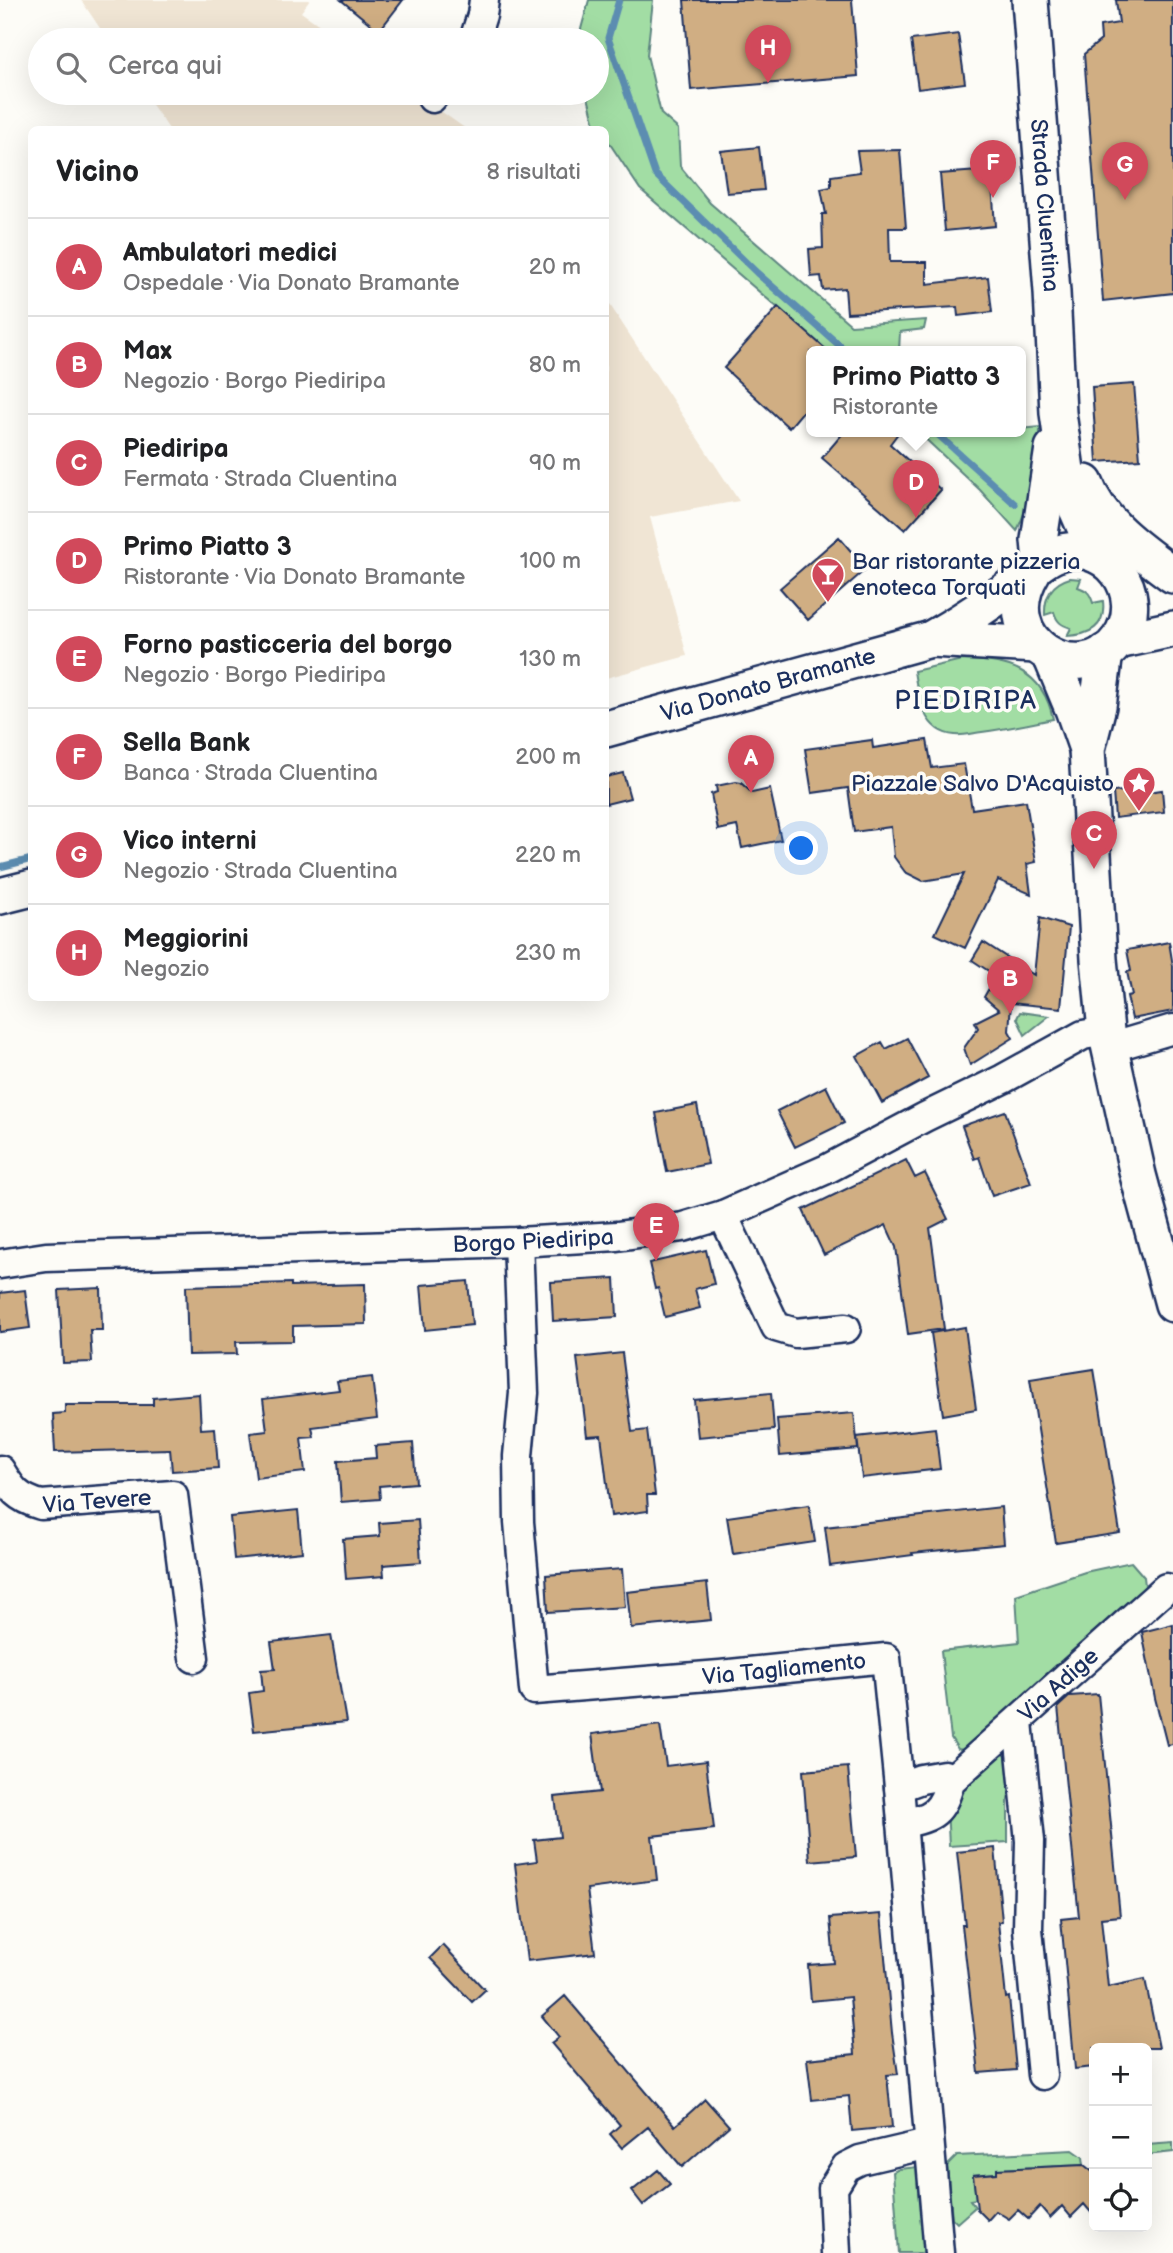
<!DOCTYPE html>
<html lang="it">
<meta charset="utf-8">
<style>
:root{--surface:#fff;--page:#f6f6f6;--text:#202124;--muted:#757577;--line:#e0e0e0;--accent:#d1495b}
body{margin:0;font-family:"Balsamiq Sans",sans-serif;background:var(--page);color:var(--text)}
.controls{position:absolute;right:21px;bottom:21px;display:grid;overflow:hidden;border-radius:10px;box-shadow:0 7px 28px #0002}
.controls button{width:63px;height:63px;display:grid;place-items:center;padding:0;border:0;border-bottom:2px solid var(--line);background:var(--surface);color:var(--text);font:35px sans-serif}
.you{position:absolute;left:802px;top:849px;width:24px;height:24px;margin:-18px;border:5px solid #fff;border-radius:50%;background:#1a73e8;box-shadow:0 0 0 10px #1a73e833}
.badge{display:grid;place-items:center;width:46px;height:46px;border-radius:50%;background:var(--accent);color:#fff;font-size:23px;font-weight:700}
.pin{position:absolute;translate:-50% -58px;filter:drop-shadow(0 2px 4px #0008)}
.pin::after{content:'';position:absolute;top:37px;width:24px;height:21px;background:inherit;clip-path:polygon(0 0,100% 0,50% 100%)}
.popup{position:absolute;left:806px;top:346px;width:220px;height:91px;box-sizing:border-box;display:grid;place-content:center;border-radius:10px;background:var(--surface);filter:drop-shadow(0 2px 5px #0005);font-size:23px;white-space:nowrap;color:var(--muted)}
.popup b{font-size:26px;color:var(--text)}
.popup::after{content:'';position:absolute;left:50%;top:100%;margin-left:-14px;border:14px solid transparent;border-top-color:var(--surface)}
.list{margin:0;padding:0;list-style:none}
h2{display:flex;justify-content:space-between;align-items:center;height:91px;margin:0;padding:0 28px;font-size:30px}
h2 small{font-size:23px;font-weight:400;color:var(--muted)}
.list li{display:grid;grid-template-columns:46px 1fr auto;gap:21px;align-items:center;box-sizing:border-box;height:98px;padding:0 28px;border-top:2px solid var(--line)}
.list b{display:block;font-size:26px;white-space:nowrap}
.list p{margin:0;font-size:23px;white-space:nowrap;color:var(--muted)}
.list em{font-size:23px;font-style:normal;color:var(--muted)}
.icon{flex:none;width:38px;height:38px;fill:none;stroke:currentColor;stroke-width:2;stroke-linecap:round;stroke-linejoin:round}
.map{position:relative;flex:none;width:1173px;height:2253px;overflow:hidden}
.search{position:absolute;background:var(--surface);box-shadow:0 7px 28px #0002;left:28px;top:28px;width:581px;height:77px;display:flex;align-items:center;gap:18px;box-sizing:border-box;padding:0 24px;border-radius:38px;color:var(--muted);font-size:26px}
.panel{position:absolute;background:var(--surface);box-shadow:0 7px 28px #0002;left:28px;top:126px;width:581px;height:875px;border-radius:10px}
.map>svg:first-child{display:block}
</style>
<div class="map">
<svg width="1173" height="2253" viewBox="0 0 1173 2253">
<rect width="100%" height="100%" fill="#fdfcf7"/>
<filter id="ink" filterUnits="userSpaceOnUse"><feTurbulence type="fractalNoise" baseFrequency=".0143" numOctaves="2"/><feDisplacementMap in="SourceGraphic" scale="14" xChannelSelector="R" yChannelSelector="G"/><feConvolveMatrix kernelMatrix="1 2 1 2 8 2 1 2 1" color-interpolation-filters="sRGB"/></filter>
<g filter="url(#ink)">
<path fill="#f0e5d4" d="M81 0H310L301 12 341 40H108Z
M144 93H415L466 129H169Z
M606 299 739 501 650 517 687 656 606 678Z"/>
<path fill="#a2dda4" stroke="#5e8681" stroke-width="2" d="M589 0H653L647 55 661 114 678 129 680 166 710 203 851 325 926 320 924 329 900 332 899 352H829L640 189 606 138V130L600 129 594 121 587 93H597V40H578Z
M1040 427C1040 462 1031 499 1017 531L980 490 918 432H1021V429Z
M1070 578 1081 579 1078 587C1087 590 1090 593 1093 603L1103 601C1106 627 1090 635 1067 636L1071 628C1061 625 1057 622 1054 612L1045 615C1044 597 1052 583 1070 578Z
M962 660C1007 660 1043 669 1053 719 1029 724 1006 729 982 732 973 733 963 736 955 735 923 733 918 696 914 671Z
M1020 1012 1049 1016 1025 1035 1017 1018Z
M1131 1562 1144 1577 1146 1594 969 1751 958 1749 951 1738 941 1651 1019 1642 1016 1595 1085 1572Z
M1007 1754 1013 1776 1008 1799V1842L949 1846 947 1806 999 1755Z
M1173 2143V2152L1147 2155V2145Z
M1073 2150 1083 2157 1084 2165 998 2169 997 2173 973 2175 976 2199 970 2200 975 2207 957 2223 952 2218 947 2166 957 2156Z
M918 2167 926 2253H899L893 2172 899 2169Z"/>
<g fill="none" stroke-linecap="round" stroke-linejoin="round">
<path stroke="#5c8db1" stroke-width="7" d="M619 0 608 38 655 174 757 273 847 352
M935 432 1015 504
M0 867 32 859"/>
</g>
<path fill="#d0ae83" stroke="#1b2f5e" stroke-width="2" d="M341 0H403L379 31Z
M684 0H852L858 76 691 90Z
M1116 0H1173V293L1103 301 1084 54 1101 40 1100 26 1119 23Z
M958 34 965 83 918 89 911 40Z
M759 147 764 190 727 193 721 151Z
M900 150 906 228H889L890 262H927V284L988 277 992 312 958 316 957 307 847 313 845 288 823 290 821 276 811 277 809 249 823 248 822 214H826L821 189 831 187V176L860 172 857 151Z
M991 170 995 226 945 231 940 174Z
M778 307 829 352H811V402L789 428 724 368Z
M1134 384 1140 459 1097 462 1092 387Z
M844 432H899L890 444 941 490 905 530 822 458Z
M839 537 866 569 808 620 780 588Z
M872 740 873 748 927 740 932 768 964 764 972 809 1026 801 1036 862 1027 864 1031 894 998 880 965 948 935 934 964 874 923 881 905 872 894 857 891 827 854 832 848 788 812 793 805 749Z
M623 773 630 798 606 804V777Z
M736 782 741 783 752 793 770 789 781 840 742 848 737 826 718 830 711 794 717 792 716 786Z
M1134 790 1135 794 1162 790 1164 812 1115 818 1113 792Z
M1040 918 1069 927 1061 1008 1011 1003 1009 1031 1013 1038 970 1065 964 1048 978 1028 975 1022 999 1010 984 997 996 976 972 960 983 942 1034 975Z
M1169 942 1173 966V1011L1132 1019 1127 996 1132 995 1127 972 1131 971 1127 950Z
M907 1038 928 1078 882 1103 857 1056 882 1042 886 1049Z
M826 1086 844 1123 795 1147 777 1111Z
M697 1105 708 1164 667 1172 656 1113Z
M1005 1111 1031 1183 992 1196 979 1157 974 1159 962 1126Z
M906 1160 915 1178 925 1173 948 1219 930 1228 944 1329 908 1334 896 1247 886 1225 824 1255 803 1210Z
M706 1250 714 1284 695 1289 700 1308 665 1317 658 1288 655 1289 649 1263Z
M615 1278 617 1317 553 1321 551 1282Z
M468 1281 472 1325 425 1330 421 1285Z
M291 1283V1286L365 1284 366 1324 293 1326V1341L236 1342 237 1354 188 1355 186 1286Z
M101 1288 102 1330H90L92 1362 63 1363 59 1290Z
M25 1290 30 1328 0 1332V1293Z
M965 1327 976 1409 943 1415 931 1333Z
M622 1353 632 1432 647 1430 655 1495H647L648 1511 611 1516 601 1435 587 1436 577 1358Z
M1094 1369 1120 1533 1056 1543 1030 1379Z
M372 1377 377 1419 312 1427 314 1437 301 1438 305 1472 256 1478 250 1433 267 1431 263 1399 339 1390 337 1381Z
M771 1393 774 1430 698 1437 694 1400Z
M199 1394 201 1429 215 1428 218 1468 172 1471 170 1449 55 1452 53 1414 65 1413V1405H153V1398Z
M854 1413 858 1449 780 1456 777 1419Z
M935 1428 940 1469 862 1478 857 1437Z
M413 1443 416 1483 379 1486 380 1499 341 1502 338 1461 376 1458 375 1446Z
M809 1505 815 1542 733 1554 727 1517Z
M1001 1507 1004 1544 912 1553 913 1555 830 1566 825 1527Z
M298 1510 302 1552 234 1559 230 1517Z
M418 1520 421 1562 383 1565 384 1576 346 1579 343 1539 380 1536 379 1523Z
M622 1569 625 1607 548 1612 546 1575Z
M707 1583 711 1620 631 1628 627 1592Z
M1173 1624V1744L1167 1745 1155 1698 1142 1632Z
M331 1635 346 1722 254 1731 249 1693 263 1691 261 1670 275 1669 271 1642Z
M1098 1694 1120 1916 1101 1918 1108 1987 1145 1979 1159 2048H1094V2067L1075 2069 1061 1919 1079 1917 1058 1707 1070 1696Z
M660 1725 666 1766 706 1761 714 1829 652 1836 657 1880 587 1889 595 1953 527 1961 515 1864 537 1861 534 1840 560 1837 555 1797 600 1792 592 1734Z
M848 1767 856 1857 810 1861 803 1771Z
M995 1848 1002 1921 998 1922 1006 1998 1009 1997 1016 2070 979 2073 962 1925H965L957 1852Z
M881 1914 892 2033 898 2074 887 2075 892 2127 852 2131 849 2096 812 2100 807 2059 855 2054 850 1997 811 2001 808 1965 834 1963 830 1918Z
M443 1945 485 1990 472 2002 430 1958Z
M565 1996 675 2126 705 2099 729 2126 682 2167 648 2127 622 2148 610 2134 620 2125 551 2043 559 2037 542 2016Z
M1084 2165 1094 2173V2216L1084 2204 1071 2217 1062 2206 1050 2218 1040 2206 1028 2219 1018 2210 1009 2219 996 2211 988 2220 977 2209 973 2175 997 2173V2169Z
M658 2170 670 2184 643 2205 632 2191Z"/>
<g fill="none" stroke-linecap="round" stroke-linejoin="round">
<defs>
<g id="minor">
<path d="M474 40 482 15 484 0"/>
<path d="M432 98 436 93"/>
<path d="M1109 1048 1173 1029"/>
<path d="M723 1215 776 1327 796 1333 846 1328"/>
<path id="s1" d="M518 1242 524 1393 518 1456 519 1522 534 1690 720 1675 886 1658 899 1787 939 2253"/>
<path id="s2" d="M0 1264 46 1257 518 1242 617 1236 683 1227 723 1215 827 1169 925 1117 1003 1079 1083 1035 1106 1031"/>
<path id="s3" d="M0 1470C12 1490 17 1498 41 1505L173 1495 194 1658"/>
<path d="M1018 1722 1030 1841 1028 1929 1042 2075"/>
<path d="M899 1787 921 1779 944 1775 950 1781"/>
<path id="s4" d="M902 1823C933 1819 943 1811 950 1781L1166 1588"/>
<path d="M836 2253 833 2188 846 2167 860 2160 928 2144"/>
</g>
<g id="major">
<path id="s5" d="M1030 0 1052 292 1058 413 1066 470 1073 500 1097 555"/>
<path d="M1085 483C1100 524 1140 550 1173 575"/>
<path d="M1041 562 1039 540 1053 448"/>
<path d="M931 639 1037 645"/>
<path d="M1118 641 1173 629"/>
<path d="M1105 652 1098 706 1087 749 1099 959 1106 1031 1138 1175 1173 1304"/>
<path d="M1051 656 1073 709 1087 749"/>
<path id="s6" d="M606 729 931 639C960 623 985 606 1011 587 1025 577 1038 562 1054 555 1105 533 1151 594 1119 639 1082 692 989 643 1033 571"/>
<path d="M0 896 32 888"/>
</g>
</defs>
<use href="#minor" stroke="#1b2f5e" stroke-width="33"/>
<use href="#major" stroke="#1b2f5e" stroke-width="40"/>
<use href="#minor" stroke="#fdfcf7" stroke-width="28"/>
<use href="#major" stroke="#fdfcf7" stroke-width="35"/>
</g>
</g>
<defs>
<symbol id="bar-pin" viewBox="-11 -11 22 30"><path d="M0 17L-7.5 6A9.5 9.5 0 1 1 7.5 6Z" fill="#d1495b" stroke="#fdfcf7"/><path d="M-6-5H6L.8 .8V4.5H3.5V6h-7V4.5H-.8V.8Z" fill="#fff"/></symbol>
<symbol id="sight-pin" viewBox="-11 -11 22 30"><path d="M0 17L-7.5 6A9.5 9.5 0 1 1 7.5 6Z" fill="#d1495b" stroke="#fdfcf7"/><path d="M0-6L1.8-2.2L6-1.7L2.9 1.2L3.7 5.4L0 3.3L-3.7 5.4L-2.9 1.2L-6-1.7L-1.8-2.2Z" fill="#fff"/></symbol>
</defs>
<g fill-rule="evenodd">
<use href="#bar-pin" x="809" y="555" width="38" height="52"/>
<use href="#sight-pin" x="1120" y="764" width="38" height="52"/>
</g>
<g text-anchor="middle" stroke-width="7" stroke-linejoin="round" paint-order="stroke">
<g font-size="23" fill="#1b2f5e" stroke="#fdfcf7">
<text dy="8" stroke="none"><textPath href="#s5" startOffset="206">Strada Cluentina</textPath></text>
<text dy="8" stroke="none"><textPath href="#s6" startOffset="168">Via Donato Bramante</textPath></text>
<text dy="8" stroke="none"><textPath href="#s2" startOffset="534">Borgo Piediripa</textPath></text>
<text dy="8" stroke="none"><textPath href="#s3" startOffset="112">Via Tevere</textPath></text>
<text dy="8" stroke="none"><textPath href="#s1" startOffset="700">Via Tagliamento</textPath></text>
<text dy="8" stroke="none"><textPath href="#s4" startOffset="215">Via Adige</textPath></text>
</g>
<g font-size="23" fill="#1b2f5e" stroke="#fdfcf7" text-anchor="start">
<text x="852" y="569">Bar ristorante pizzeria<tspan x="852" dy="26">enoteca Torquati</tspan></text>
<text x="1114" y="791" text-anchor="end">Piazzale Salvo D'Acquisto</text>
</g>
<g font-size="26" letter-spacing="2" fill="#1b2f5e" stroke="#fdfcf7">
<text x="966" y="709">PIEDIRIPA</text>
</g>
</g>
</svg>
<div class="controls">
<button>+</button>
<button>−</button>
<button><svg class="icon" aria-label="locate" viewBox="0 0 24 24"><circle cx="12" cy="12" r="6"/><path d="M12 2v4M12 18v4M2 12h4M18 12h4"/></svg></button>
</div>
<div class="you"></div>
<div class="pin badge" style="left:751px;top:793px">A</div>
<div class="pin badge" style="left:1010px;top:1014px">B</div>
<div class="pin badge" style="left:1094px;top:869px">C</div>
<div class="pin badge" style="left:916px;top:518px">D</div>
<div class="popup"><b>Primo Piatto 3</b>Ristorante</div>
<div class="pin badge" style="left:656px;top:1261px">E</div>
<div class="pin badge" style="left:993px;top:198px">F</div>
<div class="pin badge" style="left:1125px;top:200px">G</div>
<div class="pin badge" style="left:768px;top:83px">H</div>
<div class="search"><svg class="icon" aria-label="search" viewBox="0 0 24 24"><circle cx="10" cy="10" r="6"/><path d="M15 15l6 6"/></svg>Cerca qui</div>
<section class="panel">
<h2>Vicino<small>8 risultati</small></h2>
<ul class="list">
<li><span class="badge">A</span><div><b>Ambulatori medici</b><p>Ospedale · Via Donato Bramante</p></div><em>20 m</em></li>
<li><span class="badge">B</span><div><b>Max</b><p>Negozio · Borgo Piediripa</p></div><em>80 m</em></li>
<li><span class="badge">C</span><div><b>Piediripa</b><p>Fermata · Strada Cluentina</p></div><em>90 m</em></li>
<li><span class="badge">D</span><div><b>Primo Piatto 3</b><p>Ristorante · Via Donato Bramante</p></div><em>100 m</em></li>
<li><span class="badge">E</span><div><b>Forno pasticceria del borgo</b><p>Negozio · Borgo Piediripa</p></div><em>130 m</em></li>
<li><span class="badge">F</span><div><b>Sella Bank</b><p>Banca · Strada Cluentina</p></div><em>200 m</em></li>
<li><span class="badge">G</span><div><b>Vico interni</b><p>Negozio · Strada Cluentina</p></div><em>220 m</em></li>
<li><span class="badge">H</span><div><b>Meggiorini</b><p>Negozio</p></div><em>230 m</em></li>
</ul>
</section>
</div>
